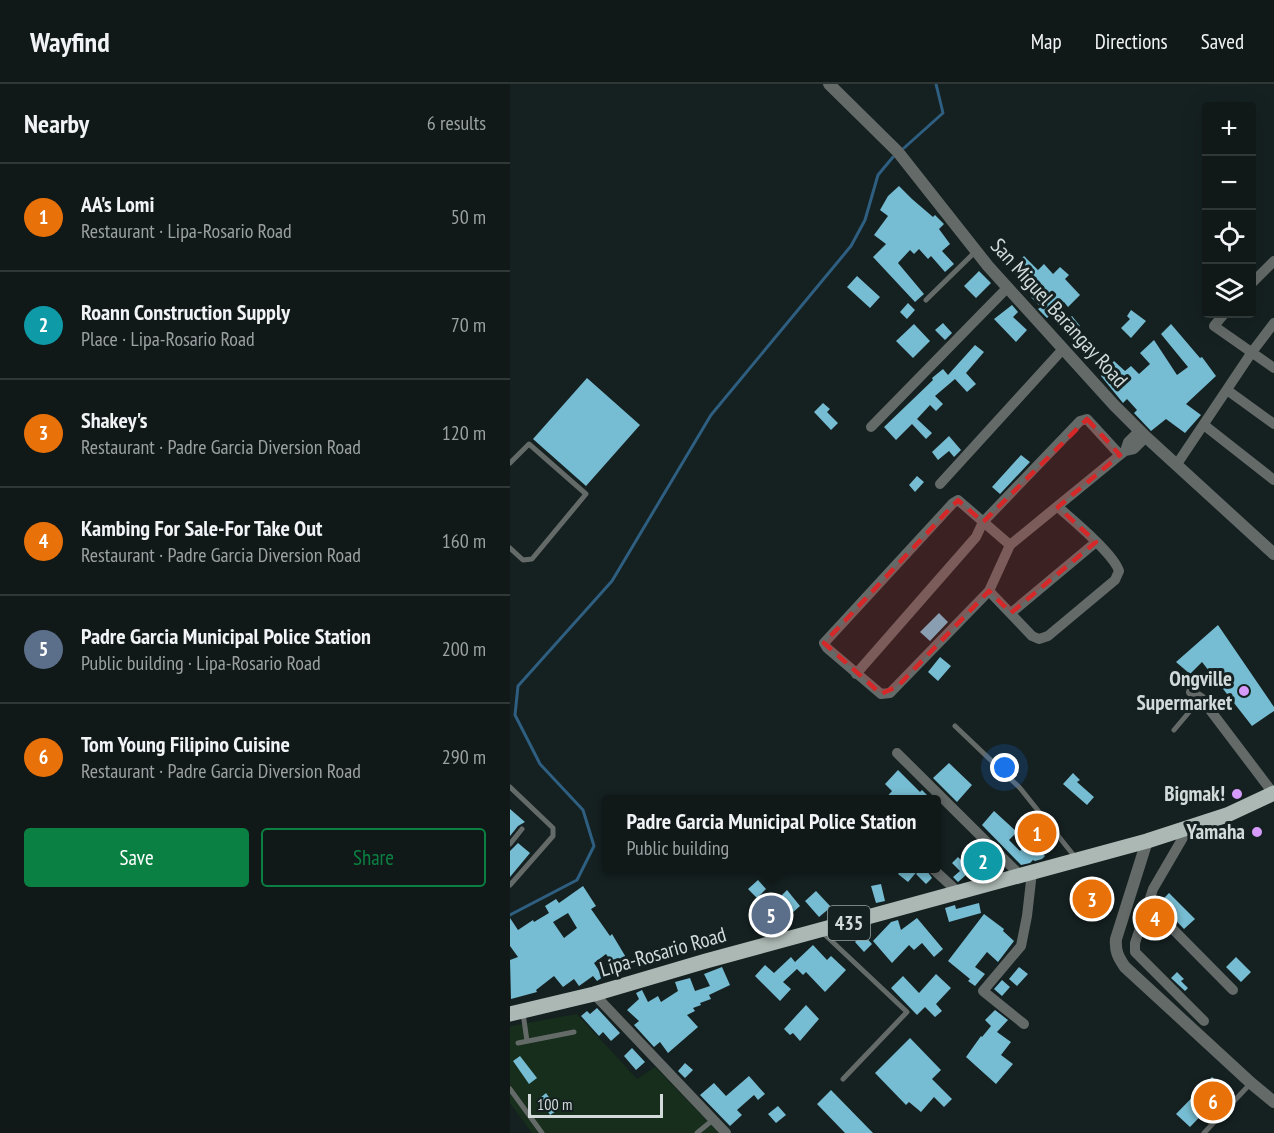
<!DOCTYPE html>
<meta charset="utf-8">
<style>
:root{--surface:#101818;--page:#192121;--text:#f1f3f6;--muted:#9ca0a2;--line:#303737;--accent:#0b8043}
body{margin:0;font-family:"PT Sans Narrow",sans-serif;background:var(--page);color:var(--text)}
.controls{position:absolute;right:18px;top:18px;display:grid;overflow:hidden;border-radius:6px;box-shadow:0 6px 24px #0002}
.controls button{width:54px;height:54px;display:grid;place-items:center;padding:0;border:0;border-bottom:2px solid var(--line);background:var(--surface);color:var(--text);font:30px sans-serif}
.scale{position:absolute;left:18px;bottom:15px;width:135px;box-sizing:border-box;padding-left:6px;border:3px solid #d2dada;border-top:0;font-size:16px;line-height:21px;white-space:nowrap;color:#d2dada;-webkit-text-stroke:4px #152020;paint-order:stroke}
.you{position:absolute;left:495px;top:684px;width:21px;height:21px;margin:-15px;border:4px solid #fff;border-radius:50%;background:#1a73e8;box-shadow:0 0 0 9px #1a73e833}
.badge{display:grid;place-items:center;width:39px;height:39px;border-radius:50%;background:var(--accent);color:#fff;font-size:20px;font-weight:700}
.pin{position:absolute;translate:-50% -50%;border:3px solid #fff;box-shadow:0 2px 6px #0006}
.popup{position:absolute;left:92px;top:711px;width:339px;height:78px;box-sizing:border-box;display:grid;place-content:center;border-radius:6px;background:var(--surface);filter:drop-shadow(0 2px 4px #0005);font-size:20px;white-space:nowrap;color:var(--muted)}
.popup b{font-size:22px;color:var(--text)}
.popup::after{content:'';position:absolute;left:50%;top:100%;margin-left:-12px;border:12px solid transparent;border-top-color:var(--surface)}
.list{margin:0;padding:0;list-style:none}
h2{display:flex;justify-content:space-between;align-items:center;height:78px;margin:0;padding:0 24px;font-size:26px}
h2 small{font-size:20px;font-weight:400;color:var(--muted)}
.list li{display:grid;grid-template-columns:39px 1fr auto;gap:18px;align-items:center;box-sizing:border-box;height:108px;padding:0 24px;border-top:2px solid var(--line)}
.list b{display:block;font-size:22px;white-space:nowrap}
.list p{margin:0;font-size:20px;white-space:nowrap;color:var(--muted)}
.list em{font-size:20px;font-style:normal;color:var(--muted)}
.actions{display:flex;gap:12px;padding:18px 24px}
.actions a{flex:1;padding:14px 0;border:2px solid var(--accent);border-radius:6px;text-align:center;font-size:21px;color:var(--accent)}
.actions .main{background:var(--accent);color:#fff}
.icon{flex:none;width:33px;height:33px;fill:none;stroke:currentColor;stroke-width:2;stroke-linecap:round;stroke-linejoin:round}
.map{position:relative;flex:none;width:764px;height:1049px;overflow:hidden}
header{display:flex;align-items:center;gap:36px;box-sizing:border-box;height:84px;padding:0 30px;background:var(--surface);border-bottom:2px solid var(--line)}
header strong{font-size:28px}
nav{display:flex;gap:33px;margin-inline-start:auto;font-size:21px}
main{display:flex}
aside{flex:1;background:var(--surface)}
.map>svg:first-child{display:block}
</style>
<header>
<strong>Wayfind</strong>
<nav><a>Map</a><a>Directions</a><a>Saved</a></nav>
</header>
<main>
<aside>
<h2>Nearby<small>6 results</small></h2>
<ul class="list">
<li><span class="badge" style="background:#e8710a">1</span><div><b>AA's Lomi</b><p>Restaurant · Lipa-Rosario Road</p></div><em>50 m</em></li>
<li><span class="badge" style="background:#0f9aa8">2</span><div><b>Roann Construction Supply</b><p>Place · Lipa-Rosario Road</p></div><em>70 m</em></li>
<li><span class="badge" style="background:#e8710a">3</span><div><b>Shakey's</b><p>Restaurant · Padre Garcia Diversion Road</p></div><em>120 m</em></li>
<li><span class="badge" style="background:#e8710a">4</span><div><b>Kambing For Sale-For Take Out</b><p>Restaurant · Padre Garcia Diversion Road</p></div><em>160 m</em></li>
<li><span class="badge" style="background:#5c6f8a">5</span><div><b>Padre Garcia Municipal Police Station</b><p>Public building · Lipa-Rosario Road</p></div><em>200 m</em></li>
<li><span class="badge" style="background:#e8710a">6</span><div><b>Tom Young Filipino Cuisine</b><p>Restaurant · Padre Garcia Diversion Road</p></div><em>290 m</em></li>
</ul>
<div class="actions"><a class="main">Save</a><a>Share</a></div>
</aside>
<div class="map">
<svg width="764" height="1049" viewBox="0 0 764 1049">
<rect width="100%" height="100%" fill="#152020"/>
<path fill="#162e1b" d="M67 930 127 995 145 983 209 1049H22L0 1019V942Z"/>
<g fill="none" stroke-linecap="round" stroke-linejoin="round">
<path stroke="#2e5e80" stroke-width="3" d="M394 64 433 29 426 0
M0 831 67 796 84 762 73 726 30 680 5 631 8 602 102 497 201 331 341 162 355 136 368 91 383 73"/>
</g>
<path fill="#76bcd2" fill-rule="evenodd" d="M389 102 402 115 423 133 425 131 434 140 429 145 440 160 432 167 444 180 435 188 421 172 418 175 409 165 404 170 400 166 388 179 414 210 405 218 363 173 376 160 364 151 378 132 370 126 378 112Z
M514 172 528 186 534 180 543 190 550 183 559 191 555 195 570 211 558 223 554 218 537 234 528 225 531 223 521 213 531 203 518 190 512 196 501 186Z
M469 187 481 199 466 214 454 202Z
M347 192 370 213 360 224 337 203Z
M398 219 405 226 397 235 390 228Z
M502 221 508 228 503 233 517 246 506 258 484 235Z
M621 226 636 237 621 254 611 244 620 235 617 232Z
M562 232 570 242 561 250 553 240Z
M433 239 442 249 435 256 425 246Z
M404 240 420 257 403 274 386 257Z
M661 240 690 274 692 273 706 292 676 320 691 331 675 349 656 335 641 347 624 329 627 326 617 315 613 319 591 292 604 277 615 287 621 282 629 290 640 280 630 269 644 256 667 291 678 283 651 250Z
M465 261 474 268 456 289 466 300 457 308 445 295 425 312 433 320 426 327 420 321 407 335 422 349 416 355 402 340 386 356 374 343 423 296 422 294 433 285 438 291Z
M77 294 130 341 76 402 23 355Z
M313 319 320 325 317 328 328 339 321 346 304 328Z
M439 352 451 366 444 373 439 367 428 376 422 368Z
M511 371 520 378 490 410 482 403Z
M407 392 414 398 405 408 399 401Z
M429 529 438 538 420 557 410 548Z
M708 541 764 623V627L742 642 692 578 680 590 666 578Z
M430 573 441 582 428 597 418 588Z
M439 679 462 701 447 718 423 694Z
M388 686 410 708 412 706 422 716H374L382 707 375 700Z
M563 689 570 696 567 698 584 713 577 721 553 700Z
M0 725 15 738 8 742 0 752Z
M484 727 507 748 499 756 510 767 521 755 509 744 522 731 545 755 531 768 535 772 532 775 525 777 523 776 520 779 511 781 472 741Z
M8 759 20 769 0 793V767Z
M471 763 487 779 476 791 470 792 463 785 448 798 443 793 450 787 442 779 448 773 455 780Z
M393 784H410L398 798 388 790Z
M412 784H415L422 794 416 800 406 790Z
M248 796 256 805 247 814 238 805Z
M371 800 375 817 366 819 361 802Z
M73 802 86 822 81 825 100 852 102 850 117 875 105 883 96 870 84 879 93 893 87 897 83 892 69 902 64 895 53 903 44 892 26 906 27 908 1 915 0 876 8 873 0 862V834L8 846 23 836 24 838 39 829 35 822 46 815 49 819ZM58 829 67 844 54 854 43 838Z
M277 806 290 822 281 830 276 824 260 842 250 833Z
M306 807 321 823 309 833 295 817Z
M659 809 685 835 674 845 649 819Z
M469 819 471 829 439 838 435 824 445 821 446 825Z
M474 830 494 845 493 847 504 857 488 878 477 868 465 883 475 890 465 902 458 897 460 895 438 877Z
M407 834 433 865 424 873 412 859 404 866 399 861 382 879 363 857 381 838 388 836 391 846Z
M353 850 362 860 354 868 345 858Z
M303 861 317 876 321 872 336 886 315 908 296 888 293 891 287 885 273 898 281 905 270 917 245 892 255 881 264 889 281 873 285 878Z
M726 873 741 888 731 898 716 883Z
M212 883 220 901 199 911 201 915 190 919 191 921 183 924 185 927 177 931 188 943 158 969 150 958 144 963 124 941 129 937 117 926 129 915 126 909 132 906 138 918 148 912 151 918 168 907 165 898 180 894 185 907 200 902 194 890Z
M509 883 518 890 507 902 499 895Z
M667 888 674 895 671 897 678 904 675 907 661 894Z
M426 890 441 904 426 920 432 927 425 933 415 923 407 931 381 904 393 892 409 909Z
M492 896 500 903 492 912 484 905Z
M296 921 309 935 290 957 283 949 280 951 274 945Z
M87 924 110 949 101 957 93 948 89 952 71 932 77 927 80 930Z
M485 926 498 936 487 948 501 958 491 971 503 980 486 1000 456 973 471 952 472 953 481 942 475 936Z
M400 954 431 986 422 995 442 1015 434 1023 424 1013 411 1028 399 1018 396 1021 365 989Z
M122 964 135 978 126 986 114 972Z
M10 972 27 994 19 1000 3 977Z
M175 979 183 986 175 994 168 987Z
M239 992 255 1010 248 1016 244 1011 227 1026 232 1031 220 1042 190 1011 204 999 216 1012Z
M702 993 716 1006 680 1043 666 1030Z
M321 1006 363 1049H335L307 1020Z
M36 1009 48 1026 40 1031 30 1014Z
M268 1022 276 1031 266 1039 258 1030Z"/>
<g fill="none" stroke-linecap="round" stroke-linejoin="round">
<path stroke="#646a68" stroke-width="5" d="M416 216 466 167
M0 379 19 360 76 410 22 475 13 476 0 464
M445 642 510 704 565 773
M664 646 691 614
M0 703 43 744V752L0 801
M0 760 12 745
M312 848 397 928 333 995
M13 929 17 957
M8 959 64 948
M0 1005 32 1049
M187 1049 204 1035
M694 1049 741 999"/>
<path stroke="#646a68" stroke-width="10" d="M742 199 764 177
M714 230 704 242 764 284
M717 306 764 340
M694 341 764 396
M361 343 498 203
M615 367 618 358 629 347
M667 380 742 268 764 239
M430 400 553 265
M500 461 448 416 443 419 314 559 317 564 371 610 380 609 479 507 500 461 610 371 615 367 624 365 636 353
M479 507 522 552 529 555 538 552 605 496 609 487C604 470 563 436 548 423
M501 529 586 458
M346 590 466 453 473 438 570 337 577 335 610 371
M681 608 691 614 763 709
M387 669 510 791
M678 745 643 805 625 859V868L694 937
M422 784 448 808
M638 820 723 906
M84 910 216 1049
M514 940 473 907 511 862 517 832 522 788"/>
<path stroke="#646a68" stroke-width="12" d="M319 0 388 68 478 182 604 321 636 353 764 470
M637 757 606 855C605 867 608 873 615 883L741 999 764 1018"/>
<path stroke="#acb8b4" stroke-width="15" d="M0 930 84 910 196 877 637 757 717 731 764 709"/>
</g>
<path fill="#d62828" fill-opacity="0.2" stroke="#d62828" stroke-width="4.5" stroke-dasharray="12 8" stroke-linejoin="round" d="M577 335 610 371 548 423 586 458 501 529 479 507 388 602 371 610 314 559 448 416 473 438Z"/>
<g fill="#d69bfa" stroke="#152020" stroke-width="2">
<circle cx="734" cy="607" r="6"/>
<circle cx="727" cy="710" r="6"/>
<circle cx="747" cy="748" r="6"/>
</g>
<g text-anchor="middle" stroke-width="6" stroke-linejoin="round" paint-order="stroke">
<rect fill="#152020" stroke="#99a2a2" stroke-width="1.5" x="318" y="822" width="42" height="34" rx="4.5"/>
<g font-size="20" font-weight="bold" fill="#d2dada">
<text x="339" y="846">435</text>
</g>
<g font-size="21" fill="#d2dada" stroke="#152020">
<text transform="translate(549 229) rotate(48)" y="7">San Miguel Barangay Road</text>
<text transform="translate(153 868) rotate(-16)" y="7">Lipa-Rosario Road</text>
</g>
<g font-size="21" font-weight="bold" fill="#d2dada" stroke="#152020" text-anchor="end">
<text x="722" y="602">Ongville<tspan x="722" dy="24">Supermarket</tspan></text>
<text x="715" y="717">Bigmak!</text>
<text x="735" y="755">Yamaha</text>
</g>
</g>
</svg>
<div class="controls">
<button>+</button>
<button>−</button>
<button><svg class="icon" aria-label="locate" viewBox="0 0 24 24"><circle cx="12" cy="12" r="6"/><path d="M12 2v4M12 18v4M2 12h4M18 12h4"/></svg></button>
<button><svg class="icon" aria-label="layers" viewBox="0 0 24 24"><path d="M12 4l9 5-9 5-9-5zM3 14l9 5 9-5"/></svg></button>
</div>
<div class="scale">100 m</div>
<div class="you"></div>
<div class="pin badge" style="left:527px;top:749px;background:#e8710a">1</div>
<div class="pin badge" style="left:473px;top:777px;background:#0f9aa8">2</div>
<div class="pin badge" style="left:582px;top:815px;background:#e8710a">3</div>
<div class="pin badge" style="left:645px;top:834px;background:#e8710a">4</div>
<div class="pin badge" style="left:261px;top:831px;background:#5c6f8a">5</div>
<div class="popup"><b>Padre Garcia Municipal Police Station</b>Public building</div>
<div class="pin badge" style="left:703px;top:1017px;background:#e8710a">6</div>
</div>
</main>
